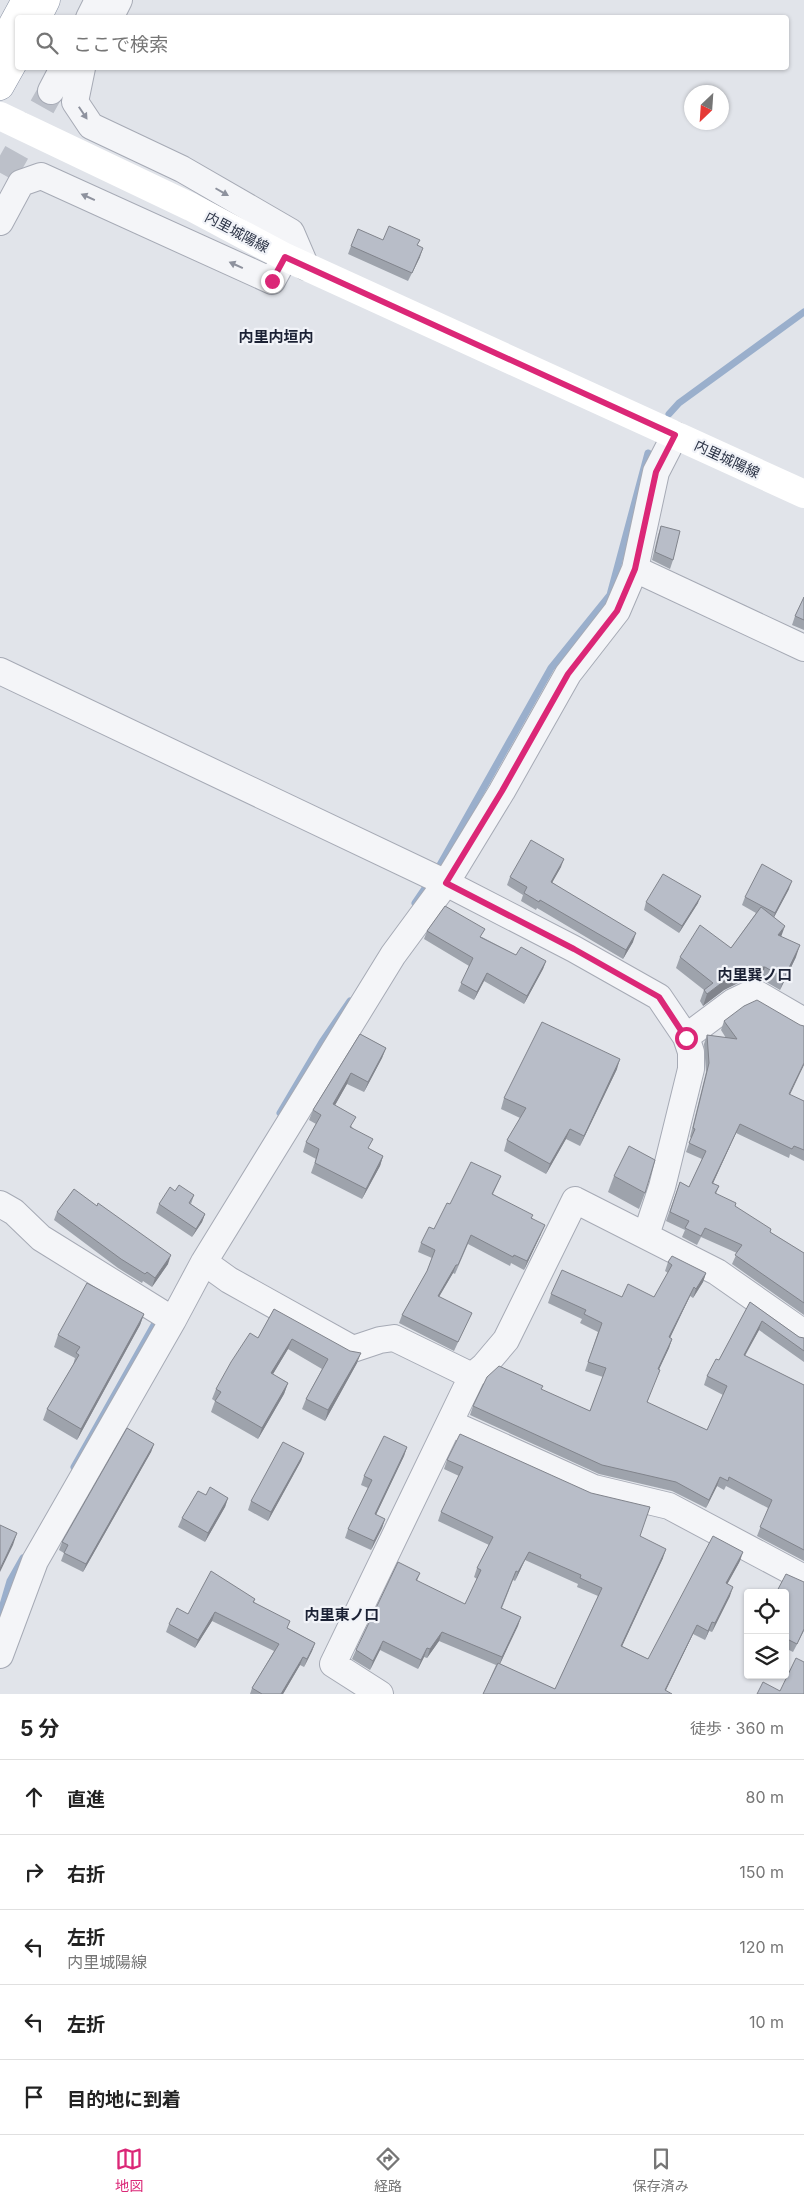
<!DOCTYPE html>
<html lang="ja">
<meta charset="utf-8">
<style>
:root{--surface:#fff;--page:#f6f6f6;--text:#222;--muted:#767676;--line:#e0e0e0;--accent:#db2777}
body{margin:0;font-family:Inter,"Noto Sans JP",sans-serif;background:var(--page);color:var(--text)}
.controls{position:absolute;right:15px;bottom:15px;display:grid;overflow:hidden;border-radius:5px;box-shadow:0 1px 4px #0004}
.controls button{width:45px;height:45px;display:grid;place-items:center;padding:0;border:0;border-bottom:1px solid var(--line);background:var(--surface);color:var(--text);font:25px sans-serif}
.compass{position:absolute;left:684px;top:85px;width:45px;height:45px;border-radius:50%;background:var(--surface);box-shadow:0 1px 4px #0004;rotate:205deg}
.stop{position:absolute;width:15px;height:15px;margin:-11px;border:4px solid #db2777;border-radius:50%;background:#fff}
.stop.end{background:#db2777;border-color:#fff;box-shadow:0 1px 5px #0008}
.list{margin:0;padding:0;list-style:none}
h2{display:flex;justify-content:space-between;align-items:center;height:65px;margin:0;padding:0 20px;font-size:21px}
h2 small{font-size:16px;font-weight:400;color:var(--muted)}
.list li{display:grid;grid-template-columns:32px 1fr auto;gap:15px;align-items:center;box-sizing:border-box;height:75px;padding:0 20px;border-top:1px solid var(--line)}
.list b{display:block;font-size:19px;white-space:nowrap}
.list p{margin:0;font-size:16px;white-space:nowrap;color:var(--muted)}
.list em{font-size:16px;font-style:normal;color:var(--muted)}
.icon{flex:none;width:28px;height:28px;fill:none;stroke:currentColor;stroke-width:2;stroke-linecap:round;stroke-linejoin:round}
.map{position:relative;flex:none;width:804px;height:1694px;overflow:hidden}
.search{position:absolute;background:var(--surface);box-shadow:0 1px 4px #0004;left:15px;right:15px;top:15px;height:55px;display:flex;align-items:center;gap:12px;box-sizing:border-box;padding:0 18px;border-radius:5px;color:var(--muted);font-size:19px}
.sheet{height:440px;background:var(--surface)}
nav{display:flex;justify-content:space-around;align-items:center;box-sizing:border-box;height:70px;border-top:1px solid var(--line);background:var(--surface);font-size:14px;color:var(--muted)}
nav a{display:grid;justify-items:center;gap:2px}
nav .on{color:var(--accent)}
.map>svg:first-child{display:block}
</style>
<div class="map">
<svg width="804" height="1694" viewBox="0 0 804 1694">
<rect width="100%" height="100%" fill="#e1e4ea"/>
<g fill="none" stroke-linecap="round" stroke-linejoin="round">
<path stroke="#9aafcc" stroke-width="7" d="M669 414 679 403 804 312
M436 872 551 668 610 595 648 453
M415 903 430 881
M280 1113 322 1042 350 1001
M74 1467 158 1318
M0 1615 10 1581 23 1558"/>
<path stroke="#bcc0c9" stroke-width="26" stroke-dasharray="26 13" stroke-linecap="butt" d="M4 175 51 91"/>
<defs>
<path id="minor" d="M89 18 98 0
M110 18 119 0
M82 68 75 102 91 126 182 169 291 232 306 267
M51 91 63 68
M0 222 21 183 41 176 272 281 285 257
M635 569 804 648
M0 671 446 883 574 949 659 997 686 1037 691 1052V1069L662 1187 646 1235
M686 1037 733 1002 754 992 804 1021
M0 1204 14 1212 41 1238 173 1320
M204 1262 229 1280 353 1349 380 1340 394 1338 472 1376
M450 1423 594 1488 669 1506 804 1578
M0 1655 35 1561 173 1320 204 1262 393 955 446 883 502 791 568 674 617 611 635 569 656 472 675 435
M380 1694 333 1664 472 1376 484 1366 506 1340 575 1200 717 1272 804 1333"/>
<path id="trunk" d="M37 18 46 0
M0 86 18 54"/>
<path id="motorway" d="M0 48 26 0"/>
</defs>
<use href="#minor" stroke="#a6aab5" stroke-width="28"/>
<use href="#trunk" stroke="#8890a2" stroke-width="29"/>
<use href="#motorway" stroke="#8890a2" stroke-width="29"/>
<use href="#minor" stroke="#f4f5f8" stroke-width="26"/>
<path stroke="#fff" stroke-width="28" d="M0 116 191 207 285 257 804 494"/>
<use href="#trunk" stroke="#fff" stroke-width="28"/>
<use href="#motorway" stroke="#fff" stroke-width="28"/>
</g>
<path fill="#9ea3ac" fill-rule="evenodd" d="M383 240 418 245 420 257 408 281 348 254 351 246Z
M661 526 673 560 670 569 652 560 658 535Z
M804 597V630L792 625 795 616Z
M561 867 552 882 633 942 623 959 537 908 536 910 521 901 523 895 507 885 510 877Z
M789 889 774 917 781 936 796 957 780 990 761 979 748 978 724 990 703 1006 700 1001 704 990 676 968 680 957 731 948 756 913 742 905 745 897Z
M646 902 698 903 679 933 644 910Z
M427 931 482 937 516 955 546 961 543 969 524 1004 484 981 474 1000 458 991 469 966 424 939Z
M724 1021 790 1095 804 1101V1161L790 1154 789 1158 736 1133 713 1183 719 1186 716 1194 735 1206 770 1232 804 1253V1315L732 1264 737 1253 701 1237 697 1245 682 1237 685 1230 666 1221 680 1182 689 1187 702 1159 686 1152 691 1138 690 1137 706 1072 704 1044 707 1035 726 1038 721 1030Z
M360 1034 386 1048 382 1058 364 1092 347 1084 335 1105 369 1149 383 1156 380 1166 362 1199 311 1173 316 1159 303 1152 306 1142 316 1124 309 1120 313 1110Z
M617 1069 580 1146 566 1139 546 1174 504 1151 507 1140 520 1118 501 1109 504 1098Z
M501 1176 493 1194 532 1218 541 1234 524 1270 511 1263 510 1266 468 1244 455 1274 453 1273 439 1297 472 1313 468 1321 454 1351 399 1323 402 1315 427 1271 432 1258 418 1252 421 1243 434 1229 450 1204Z
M614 1176 645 1193 639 1209 608 1192Z
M175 1191 194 1195 191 1204 205 1214 202 1222 192 1237 156 1213 159 1204Z
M57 1212 168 1264 152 1287 143 1281 142 1283 118 1268 54 1220Z
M668 1262 706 1273 703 1282 693 1298 690 1296 670 1338 672 1339 669 1348 659 1369 647 1403 707 1430 723 1395 704 1385 707 1376 719 1360 750 1302 799 1337 804 1338V1362L759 1330 745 1356 804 1385V1561L757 1536 768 1508 726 1486 724 1490 717 1486 706 1508 672 1491 599 1474 470 1415 473 1406 541 1390 590 1411 603 1377 585 1371 598 1332 580 1323 582 1319 548 1303 551 1294 622 1297H654L668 1273 665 1271Z
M274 1309 357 1363 325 1421 302 1409 306 1399 322 1369 288 1349 273 1374 288 1383 284 1394 258 1439 211 1412 215 1401 212 1399 216 1389 258 1338Z
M144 1314 140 1325 77 1440 43 1420 47 1409 73 1365 75 1358 54 1347 58 1335Z
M154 1444 151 1452 83 1572 61 1561 64 1553 59 1550 62 1542Z
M407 1447 404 1456 376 1515 385 1519 382 1528 371 1550 345 1538 348 1529 368 1488 361 1485 364 1476Z
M304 1453 301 1461 268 1521 248 1510 251 1501Z
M447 1460 640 1536 663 1558 622 1646 648 1659 740 1561 727 1584 730 1596 712 1632 709 1631 705 1640 693 1634 666 1690 483 1694 496 1665 439 1641 427 1658 424 1657 418 1669 380 1650 370 1670 352 1659 356 1650 420 1573 417 1581 465 1604 477 1579 474 1577 477 1568 489 1545 438 1521 441 1512 459 1476 444 1469ZM525 1560 578 1584 577 1587 598 1596 555 1689 500 1664 521 1617 502 1608 513 1580 515 1581Z
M206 1495 228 1498 225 1507 205 1542 178 1527 182 1518Z
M804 1582V1631L793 1652 785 1648V1593Z
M255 1599 254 1602 288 1628 315 1643 312 1651 304 1667 300 1665 283 1694H250L252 1688 274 1651 212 1621 195 1648 166 1632 169 1624 188 1614Z"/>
<path fill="#81848c" d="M423 248 420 257 408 281 412 273Z
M564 859 561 867 548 890 551 882Z
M792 881 789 889 772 921 775 913Z
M701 896 698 903 679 933 682 926Z
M785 926 781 937 778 935Z
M636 933 633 942 623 959 626 950Z
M800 945 796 957 780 990 784 978Z
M546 961 543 969 524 1004 527 996Z
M752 967H765L761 979 748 978 724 990 703 1006 707 994 728 978Z
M487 973 484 981 474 1000 477 992Z
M386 1048 382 1058 364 1092 368 1082Z
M620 1059 617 1069 580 1146 584 1136Z
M804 1063V1065L786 1103 789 1094Z
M351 1073 347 1084 330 1114 333 1104Z
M740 1124 736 1133 709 1192 712 1183Z
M570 1129 566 1139 546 1174 550 1164Z
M383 1156 380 1166 362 1199 366 1189Z
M205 1214 202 1222 192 1237 196 1229Z
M545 1225 541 1234 524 1270 527 1261Z
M171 1255 168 1264 152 1287 155 1278Z
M456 1265 453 1273 434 1305 438 1296Z
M706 1273 703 1282 693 1298 696 1289Z
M694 1287 690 1296 666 1346 669 1337Z
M144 1314 140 1325 77 1440 81 1429Z
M762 1321 759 1330 740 1364 744 1355Z
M292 1339 288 1349 267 1384 271 1373Z
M672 1339 669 1348 655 1378 658 1369Z
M361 1353 357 1363 325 1421 328 1410Z
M288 1383 284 1394 258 1439 262 1428Z
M154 1444 151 1452 83 1572 86 1564Z
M407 1447 404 1456 372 1523 375 1514Z
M304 1453 301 1461 268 1521 271 1512Z
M720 1477 717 1486 706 1508 709 1500Z
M228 1498 225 1507 205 1542 208 1533Z
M385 1519 382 1528 371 1550 374 1541Z
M17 1533 13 1545 0 1572V1569Z
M666 1549 663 1558 618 1655 621 1646Z
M529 1552 525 1560 515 1581 518 1572Z
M743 1552 740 1561 723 1592 726 1583Z
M733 1587 730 1596 712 1632 715 1623Z
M215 1612 212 1621 195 1648 198 1640Z
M521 1617 518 1626 499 1666 502 1657Z
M712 1622 709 1631 705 1640 708 1631Z
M697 1625 693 1634 664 1694 665 1690Z
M442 1632 439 1641 427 1658 430 1649Z
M383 1641 380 1650 370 1670 373 1661Z
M315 1643 312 1651 304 1667 307 1659Z
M427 1648 424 1657 418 1669 421 1660Z
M303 1657 300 1665 283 1694H281Z"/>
<path fill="#b8bdc8" stroke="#81848c" d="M389 226 420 240 417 245 423 248 412 273 351 246 358 229 383 240Z
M661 526 680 531 673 560 655 552Z
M804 597V620L795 616Z
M531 840 564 859 551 882 636 933 626 950 540 900 539 902 524 893 527 887 510 877Z
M762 864 792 881 775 913 745 897Z
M663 874 701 896 682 926 646 902Z
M445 906 485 929 480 937 516 955 521 947 546 961 527 996 487 973 477 992 461 983 473 958 427 931Z
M761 907 785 926 778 935 800 945 784 978 765 967H752L728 978 707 994 704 990 713 983 680 957 700 925 731 948Z
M757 1000 800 1025 804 1026V1063L789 1094 804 1101V1150L794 1146 792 1149 740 1124 712 1183 719 1186 715 1193 736 1203 735 1206 771 1229 770 1232 804 1253V1303L735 1255 742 1245 705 1228 701 1236 685 1228 689 1221 670 1212 680 1182 689 1187 706 1151 689 1143 695 1129 693 1128 709 1063 707 1035 737 1039 724 1021 744 1006Z
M542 1022 620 1059 584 1136 570 1129 550 1164 507 1140 526 1108 504 1098Z
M360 1034 386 1048 368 1082 351 1073 333 1104 356 1117 350 1127 373 1139 368 1148 383 1156 366 1189 315 1163 319 1149 306 1142 321 1115 313 1110Z
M629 1146 655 1160 645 1193 614 1176Z
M471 1162 501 1176 492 1194 533 1215 531 1218 545 1225 527 1261 514 1255 513 1257 471 1235 458 1265H456L438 1296 472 1313 458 1342 402 1315 427 1271 435 1250 421 1243 429 1227 434 1229 447 1203 450 1204Z
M179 1185 194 1195 189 1203 205 1214 196 1229 159 1204 170 1187 175 1191Z
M74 1189 97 1206 98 1203 171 1255 155 1278 147 1272 145 1274 121 1259 57 1212Z
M672 1256 706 1273 696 1289 694 1287 669 1337 672 1339 658 1369 660 1370 647 1402 707 1430 727 1386 707 1376 716 1359 719 1360 750 1302 799 1337 804 1338V1351L762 1321 744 1355 804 1385V1550L760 1527 772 1500 729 1477 728 1481 720 1477 709 1500 676 1482 602 1465 473 1406 487 1377 499 1366 543 1386 541 1389 590 1411 606 1368 588 1362 602 1323 584 1314 586 1310 551 1294 562 1270 622 1297 628 1284 654 1297 672 1265 668 1262Z
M87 1283 144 1314 81 1429 47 1409 79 1355 76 1353 80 1347 58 1335Z
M274 1309 350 1351 361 1353 328 1410 306 1399 328 1359 292 1339 271 1373 288 1383 262 1428 215 1401 221 1392 216 1389 231 1362 250 1333 258 1338Z
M127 1428 154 1444 86 1564 64 1553 68 1545 62 1542Z
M460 1434 591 1493 650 1507 640 1536 666 1549 621 1646 648 1659 713 1536 743 1552 726 1583 733 1587 715 1623 712 1622 708 1631 697 1625 665 1690 672 1694H483L498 1663 555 1689 602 1588 580 1578 581 1575 529 1552 518 1572 516 1571 501 1608 521 1617 502 1657 442 1632 430 1649 427 1648 421 1660 383 1641 373 1661 356 1650 398 1562 420 1573 416 1580 465 1604 481 1570 477 1568 493 1537 441 1512 463 1467 447 1460Z
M384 1436 407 1447 375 1514 385 1519 374 1541 348 1529 372 1480 364 1476Z
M283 1442 304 1453 271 1512 251 1501Z
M210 1487 228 1498 208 1533 182 1518 198 1491 206 1495Z
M0 1525 17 1533 0 1569Z
M211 1571 255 1599 253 1602 290 1621 287 1628 315 1643 307 1659 303 1657 281 1694H262L252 1688 279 1644 215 1612 198 1640 169 1624 177 1608 188 1614Z
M786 1574 804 1582V1629L797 1644 785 1638V1593H776Z
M796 1658 804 1662V1694H757L763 1682 780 1691Z"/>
<defs><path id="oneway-solid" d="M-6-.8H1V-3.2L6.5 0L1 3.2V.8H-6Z" transform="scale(1.25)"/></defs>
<g fill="#8e929e">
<use href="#oneway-solid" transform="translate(83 113) rotate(56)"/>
<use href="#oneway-solid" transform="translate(222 192) rotate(30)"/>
<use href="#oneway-solid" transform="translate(88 197) rotate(-156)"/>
<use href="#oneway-solid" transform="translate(236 265) rotate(-156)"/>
</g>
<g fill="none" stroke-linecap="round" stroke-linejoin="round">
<path stroke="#db2777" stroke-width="6" d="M272 281 285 257 675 435 656 472 635 569 617 611 568 674 502 791 446 883 574 949 659 997 686 1038"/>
</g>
<g text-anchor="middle" stroke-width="4.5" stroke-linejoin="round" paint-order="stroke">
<g font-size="14" fill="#283043" stroke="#f1f3f8">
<text transform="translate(237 232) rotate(28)" y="5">内里城陽線</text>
<text transform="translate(727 459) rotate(25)" y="5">内里城陽線</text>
</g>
<g font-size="15" font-weight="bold" fill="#1b2134" stroke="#f1f3f8">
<text x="276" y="342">内里内垣内</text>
<text x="755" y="980">内里巽ノ口</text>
<text x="342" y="1620">内里東ノ口</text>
</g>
</g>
</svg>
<div class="controls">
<button><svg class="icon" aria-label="locate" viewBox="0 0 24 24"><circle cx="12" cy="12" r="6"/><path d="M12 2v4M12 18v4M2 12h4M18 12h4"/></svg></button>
<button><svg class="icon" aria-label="layers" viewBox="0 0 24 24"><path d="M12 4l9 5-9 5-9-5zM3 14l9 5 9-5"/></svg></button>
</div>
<svg class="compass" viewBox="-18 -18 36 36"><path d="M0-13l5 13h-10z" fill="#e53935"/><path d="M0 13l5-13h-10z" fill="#767676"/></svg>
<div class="stop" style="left:686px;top:1038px"></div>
<div class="stop end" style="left:272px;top:281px"></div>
<div class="search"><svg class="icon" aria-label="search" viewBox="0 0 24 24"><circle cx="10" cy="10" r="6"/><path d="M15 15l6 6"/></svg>ここで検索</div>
</div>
<section class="sheet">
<h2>5 分<small>徒歩 · 360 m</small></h2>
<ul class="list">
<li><svg class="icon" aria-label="ahead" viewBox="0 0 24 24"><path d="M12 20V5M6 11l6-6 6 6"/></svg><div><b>直進</b></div><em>80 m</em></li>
<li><svg class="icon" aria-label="right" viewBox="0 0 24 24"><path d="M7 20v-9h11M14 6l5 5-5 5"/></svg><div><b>右折</b></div><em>150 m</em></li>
<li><svg class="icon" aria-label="left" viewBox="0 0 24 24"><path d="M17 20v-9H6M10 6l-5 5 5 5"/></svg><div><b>左折</b><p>内里城陽線</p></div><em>120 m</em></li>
<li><svg class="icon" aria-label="left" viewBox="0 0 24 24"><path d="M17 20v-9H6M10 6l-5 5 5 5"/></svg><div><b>左折</b></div><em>10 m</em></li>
<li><svg class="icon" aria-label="arrive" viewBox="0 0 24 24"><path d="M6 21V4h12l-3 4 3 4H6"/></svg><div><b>目的地に到着</b></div></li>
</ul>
</section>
<nav>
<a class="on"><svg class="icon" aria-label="map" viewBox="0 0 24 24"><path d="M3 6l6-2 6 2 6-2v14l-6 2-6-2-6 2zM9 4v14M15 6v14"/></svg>地図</a>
<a><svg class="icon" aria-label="directions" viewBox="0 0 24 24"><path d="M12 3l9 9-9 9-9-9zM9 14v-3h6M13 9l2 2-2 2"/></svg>経路</a>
<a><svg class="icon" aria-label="saved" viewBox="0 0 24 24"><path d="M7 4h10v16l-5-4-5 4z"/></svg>保存済み</a>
</nav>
